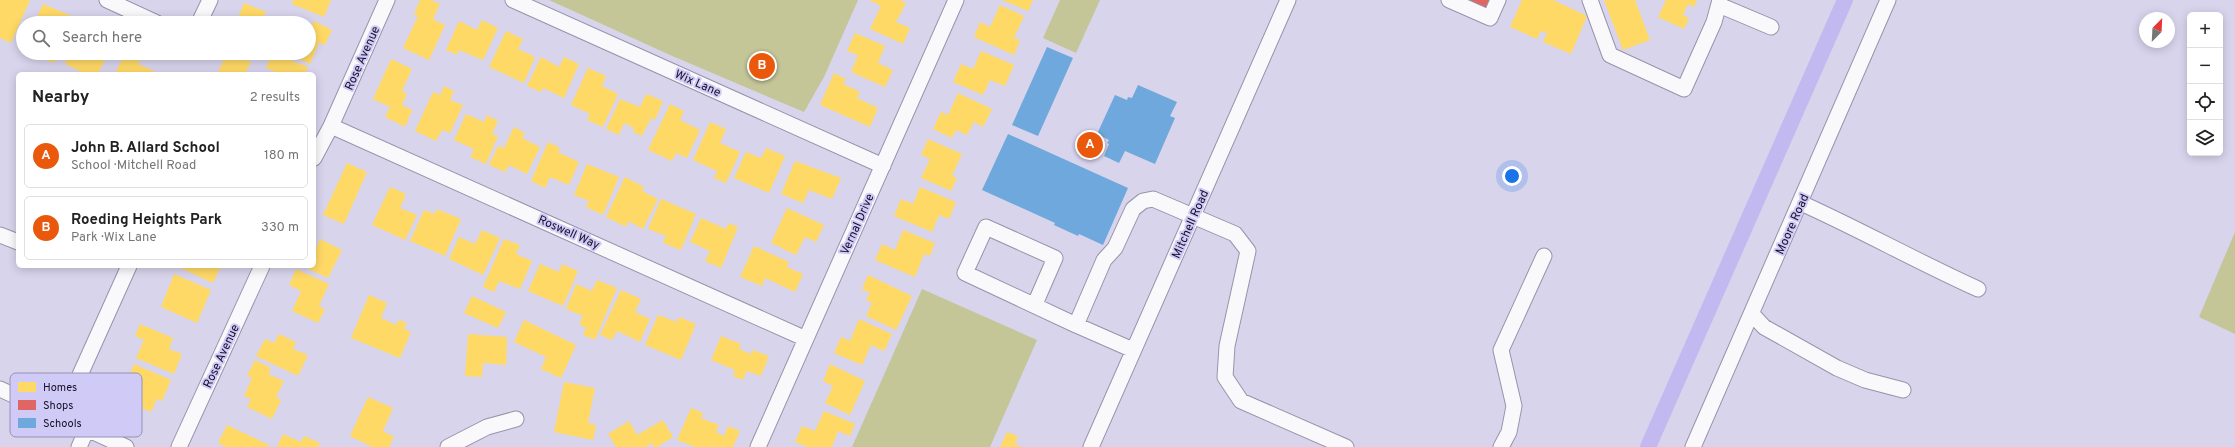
<!DOCTYPE html>
<meta charset="utf-8">
<style>
:root{--surface:#fff;--page:#f6f6f6;--text:#222;--muted:#767676;--line:#e0e0e0;--accent:#ea580c}
body{margin:0;font-family:Overpass,sans-serif;background:var(--page);color:var(--text)}
.controls{position:absolute;right:12px;top:12px;display:grid;overflow:hidden;border-radius:6px;box-shadow:0 2px 10px #0003}
.controls button{width:36px;height:36px;display:grid;place-items:center;padding:0;border:0;border-bottom:1px solid var(--line);background:var(--surface);color:var(--text);font:20px sans-serif}
.compass{position:absolute;left:2139px;top:12px;width:36px;height:36px;border-radius:50%;background:var(--surface);box-shadow:0 2px 10px #0003;rotate:24deg}
.you{position:absolute;left:1512px;top:176px;width:14px;height:14px;margin:-10px;border:3px solid #fff;border-radius:50%;background:#1a73e8;box-shadow:0 0 0 6px #1a73e833}
.badge{display:grid;place-items:center;width:26px;height:26px;border-radius:50%;background:var(--accent);color:#fff;font-size:13px;font-weight:700}
.pin{position:absolute;translate:-50% -50%;border:2px solid #fff;box-shadow:0 1px 4px #0006}
.list{margin:0;padding:0;list-style:none}
h2{display:flex;justify-content:space-between;align-items:center;height:52px;margin:0;padding:0 16px;font-size:17px}
h2 small{font-size:13px;font-weight:400;color:var(--muted)}
.list li{display:grid;grid-template-columns:26px 1fr auto;gap:12px;align-items:center;box-sizing:border-box;height:64px;margin:0 8px 8px;padding:0 8px;border:1px solid var(--line);border-radius:6px}
.list b{display:block;font-size:15px;white-space:nowrap}
.list p{margin:0;font-size:13px;white-space:nowrap;color:var(--muted)}
.list em{font-size:13px;font-style:normal;color:var(--muted)}
.icon{flex:none;width:22px;height:22px;fill:none;stroke:currentColor;stroke-width:2;stroke-linecap:round;stroke-linejoin:round}
.map{position:relative;flex:none;width:2235px;height:447px;overflow:hidden}
.search{position:absolute;background:var(--surface);box-shadow:0 2px 10px #0003;left:16px;top:16px;width:300px;height:44px;display:flex;align-items:center;gap:10px;box-sizing:border-box;padding:0 14px;border-radius:22px;color:var(--muted);font-size:15px}
.panel{position:absolute;background:var(--surface);box-shadow:0 2px 10px #0003;left:16px;top:72px;width:300px;height:196px;border-radius:6px}
.map>svg:first-child{display:block}
</style>
<div class="map">
<svg width="2235" height="447" viewBox="0 0 2235 447">
<rect width="100%" height="100%" fill="#d7d4ec"/>
<path fill="#c4c698" d="M549 0H858L824 77 804 112 670 55Z
M1060 0H1100L1076 53 1043 38Z
M2235 232V334L2199 317Z
M922 289 1037 340 990 447H852Z"/>
<path fill="#ffd966" d="M0 0H30L11 43 0 38Z
M293 0H331L324 17 292 4Z
M420 0H431L440 4 433 19 445 25 429 60 403 48 418 16 414 14Z
M869 0H900L906 3 896 22 910 28 903 44 870 29 881 6Z
M1002 0H1033L1028 11Z
M1522 0H1553L1587 16 1571 54 1543 42 1547 33 1541 31 1537 39 1510 27Z
M1604 0H1635L1650 40 1623 50Z
M1666 0H1697L1694 7 1688 4 1683 15 1689 18 1684 29 1658 17Z
M244 3 266 12 261 23H236Z
M43 4 74 17 71 23H34Z
M1000 5 1024 16 1014 38 1020 40 1014 55 974 37 980 22 990 27Z
M482 20 498 28 483 60 459 50 457 55 446 50 459 21 477 30Z
M314 21 332 30 325 45 319 43 310 64 287 53H309V29Z
M506 31 523 39 518 49 535 57 524 83 489 67Z
M855 33 885 46 878 63 893 70 885 87 851 72 858 55 847 51Z
M981 51 1014 65 1005 86 990 80 983 95 953 82 961 64 973 69Z
M39 53H58L54 63 38 56Z
M70 53H108L98 74H86L65 64Z
M125 53 142 55 138 64 154 71 153 74H115Z
M227 53H232L251 62 245 74H217Z
M272 53 308 67 305 74H281L266 68Z
M541 57 559 67 564 57 579 64 564 98 543 88 541 92 527 86Z
M391 59 412 69 402 91 407 94 402 105 412 110 405 127 385 117 390 107 373 99Z
M588 68 606 76 602 86 618 94 603 127 587 120 590 114 571 105Z
M834 73 846 79 843 84 860 92 857 98 878 108 870 127 820 105Z
M444 86 454 91 450 100 463 105 450 133 442 130 436 141 415 131 433 92 440 95Z
M958 93 992 109 983 127 974 122 967 135 956 130 952 138 933 129 941 112 948 115Z
M646 94 663 101 655 120 651 118 642 136 633 132 634 128 624 123 619 135 606 129 620 99 640 107Z
M670 104 684 111 680 120 700 130 687 158 676 153 672 161 648 150Z
M466 114 484 122 487 115 498 121 492 134 498 136 486 164 470 157 474 149 454 140Z
M710 122 726 129 720 143 740 152 726 183 714 178 717 171 693 160Z
M514 127 525 133 522 138 540 147 527 174 509 165 505 172 489 165 498 146 504 148Z
M928 139 962 154 952 176 957 178 951 191 921 178 930 159 921 155Z
M548 142 560 148 558 152 579 162 569 185 550 177 545 188 531 181Z
M766 148 785 156 769 193 734 178 746 152 761 158Z
M795 161 841 178 832 199 809 190 803 203 781 194Z
M347 163 367 172 344 224 323 215Z
M587 164 619 177 603 215 586 207 589 201 574 195Z
M625 177 644 187 642 191 658 199 643 229 628 221 626 227 606 217Z
M390 187 406 194 400 208 417 215 405 240 372 225Z
M920 187 956 202 949 219 939 215 932 232 894 216 901 199 913 204Z
M661 199 696 214 681 250 663 243 666 236 648 229Z
M787 208 824 225 816 242 805 237 796 255 771 243Z
M437 209 461 219 445 256 410 241 424 210 435 214Z
M701 218 726 229 729 223 738 227 721 268 705 261 710 251 690 242Z
M482 230 500 238 483 275 449 259 459 237 475 244Z
M903 230 935 243 930 256 924 254 915 277 875 260 882 244 895 250Z
M320 239 342 250 328 278 302 266H314V252Z
M504 239 520 245 516 254 532 261 520 289 499 281 494 292 483 287Z
M754 246 789 262 787 267 803 274 795 292 765 278 762 286 740 277Z
M540 264 559 272 562 264 578 271 563 306 528 291Z
M176 266H216L220 268 213 283Z
M296 269 329 284 319 306 325 309 318 323 292 311 301 291 289 285Z
M174 274 211 290 197 323 161 307Z
M868 275 912 296 896 330 866 316 872 303 866 300 870 293 862 289Z
M597 280 617 288 595 340 583 335 586 328 579 324 583 316 566 309 576 284 592 291Z
M621 290 641 299 635 312 650 319 640 342 617 331 612 340 600 335Z
M369 295 387 303 381 318 396 325 399 320 407 323 404 329 411 332 400 358 351 338Z
M472 296 506 312 498 328 464 313Z
M658 315 677 322 679 317 696 324 681 360 645 345Z
M859 319 892 334 884 351 871 345 862 365 834 353 841 337 850 341Z
M524 320 576 345 561 378 541 369 546 357 514 342Z
M140 324 173 338 169 349 182 354 174 374 136 358 144 340 135 336Z
M279 334 296 342 293 349 308 355 298 376 256 356 265 339 274 343Z
M468 334 507 337 506 365 483 363 482 377 465 376Z
M721 336 741 344 739 349 751 354 753 350 769 356 761 376 747 371 743 380 733 376 735 370 711 360Z
M255 360 271 368 268 374 284 381 276 397 281 400 272 419 247 407 251 399 244 396 252 378 247 376Z
M134 364 171 380 162 401 157 399 151 412 119 399Z
M830 364 865 381 850 415 825 403 833 386 823 381Z
M564 382 595 388 588 423 596 425 593 440 554 432Z
M368 397 393 408 383 431 394 437 389 447H372L350 436Z
M691 408 703 413 701 418 719 425 716 432 724 436 728 426 740 431 733 447H695L677 440Z
M824 411 855 424 850 436 838 431 832 447H808L795 442 802 426 815 431Z
M663 420 673 437 657 447H654L652 443 646 447H616L608 434 629 421 637 435Z
M227 425 269 445 268 447H226L218 443Z
M1007 432 1018 436 1015 444 1022 447H1000Z
M283 434 301 442 304 436 320 443 318 447H277Z"/>
<path fill="#e06666" d="M1466 0H1493L1489 10Z"/>
<path fill="#6fa8dc" d="M1047 47 1073 58 1038 136 1012 125Z
M1138 85 1177 102 1170 116 1175 118 1155 164 1125 151 1119 163 1104 156 1109 144 1107 143 1109 140 1097 134 1115 95 1127 100 1128 97 1132 98Z
M1008 134 1128 188 1103 245 1079 234 1078 236 1054 225 1055 223 982 190Z"/>
<g fill="none" stroke-linecap="round" stroke-linejoin="round">
<path stroke="#c2b9f0" stroke-width="16" d="M1648 447 1845 0"/>
<defs>
<path id="minor" d="M107 0 157 23
M513 0 883 166
M1449 0 1490 18 1498 0
M1590 0 1610 55 1684 89 1714 22 1720 0
M1719 5 1771 27
M199 23 210 0
M331 126 806 339
M314 158 331 126 387 0
M1801 203C1861 230 1918 262 1978 289
M0 235 18 242
M1035 304 1055 258 986 227 965 273 1076 325
M1752 314 1764 327 1837 368 1865 380 1903 390
M1133 350 1076 325 1104 260 1115 248 1133 209 1143 201 1153 199 1235 234 1248 251 1227 346 1225 377 1241 401 1346 447
M0 389 126 447
M61 417 129 266
M79 447 87 429
M179 447 262 266
M448 447 487 427 516 419
M758 447 956 0
M1091 447 1288 0
M1501 447 1509 432 1514 406 1501 350 1544 256
M1693 447 1888 0"/>
</defs>
<use href="#minor" stroke="#9793aa" stroke-width="17"/>
<use href="#minor" stroke="#f9f9fc" stroke-width="15"/>
</g>
<g text-anchor="middle" stroke-width="4" stroke-linejoin="round" paint-order="stroke">
<g font-size="12" fill="#140e27" stroke="#d0caf6">
<text transform="translate(362 58) rotate(-66)" y="4">Rose Avenue</text>
<text transform="translate(698 83) rotate(24)" y="4">Wix Lane</text>
<text transform="translate(857 224) rotate(-66)" y="4">Vernal Drive</text>
<text transform="translate(1190 224) rotate(-66)" y="4">Mitchell Road</text>
<text transform="translate(1792 224) rotate(-66)" y="4">Moore Road</text>
<text transform="translate(569 232) rotate(24)" y="4">Roswell Way</text>
<text transform="translate(221 356) rotate(-65)" y="4">Rose Avenue</text>
</g>
</g>
<rect x="10" y="373" width="132" height="64" rx="6" fill="#d0caf6" stroke="#9892b8" stroke-width="1"/>
<rect x="18" y="382" width="18" height="10" fill="#ffd966"/>
<rect x="18" y="400" width="18" height="10" fill="#e06666"/>
<rect x="18" y="418" width="18" height="10" fill="#6fa8dc"/>
<g font-size="11" fill="#140e27">
<text x="43" y="391">Homes</text>
<text x="43" y="409">Shops</text>
<text x="43" y="427">Schools</text>
</g>
</svg>
<div class="controls">
<button>+</button>
<button>−</button>
<button><svg class="icon" aria-label="locate" viewBox="0 0 24 24"><circle cx="12" cy="12" r="6"/><path d="M12 2v4M12 18v4M2 12h4M18 12h4"/></svg></button>
<button><svg class="icon" aria-label="layers" viewBox="0 0 24 24"><path d="M12 4l9 5-9 5-9-5zM3 14l9 5 9-5"/></svg></button>
</div>
<svg class="compass" viewBox="-18 -18 36 36"><path d="M0-13l5 13h-10z" fill="#e53935"/><path d="M0 13l5-13h-10z" fill="#767676"/></svg>
<div class="you"></div>
<div class="pin badge" style="left:1090px;top:145px">A</div>
<div class="pin badge" style="left:762px;top:66px">B</div>
<div class="search"><svg class="icon" aria-label="search" viewBox="0 0 24 24"><circle cx="10" cy="10" r="6"/><path d="M15 15l6 6"/></svg>Search here</div>
<section class="panel">
<h2>Nearby<small>2 results</small></h2>
<ul class="list">
<li><span class="badge">A</span><div><b>John B. Allard School</b><p>School · Mitchell Road</p></div><em>180 m</em></li>
<li><span class="badge">B</span><div><b>Roeding Heights Park</b><p>Park · Wix Lane</p></div><em>330 m</em></li>
</ul>
</section>
</div>
